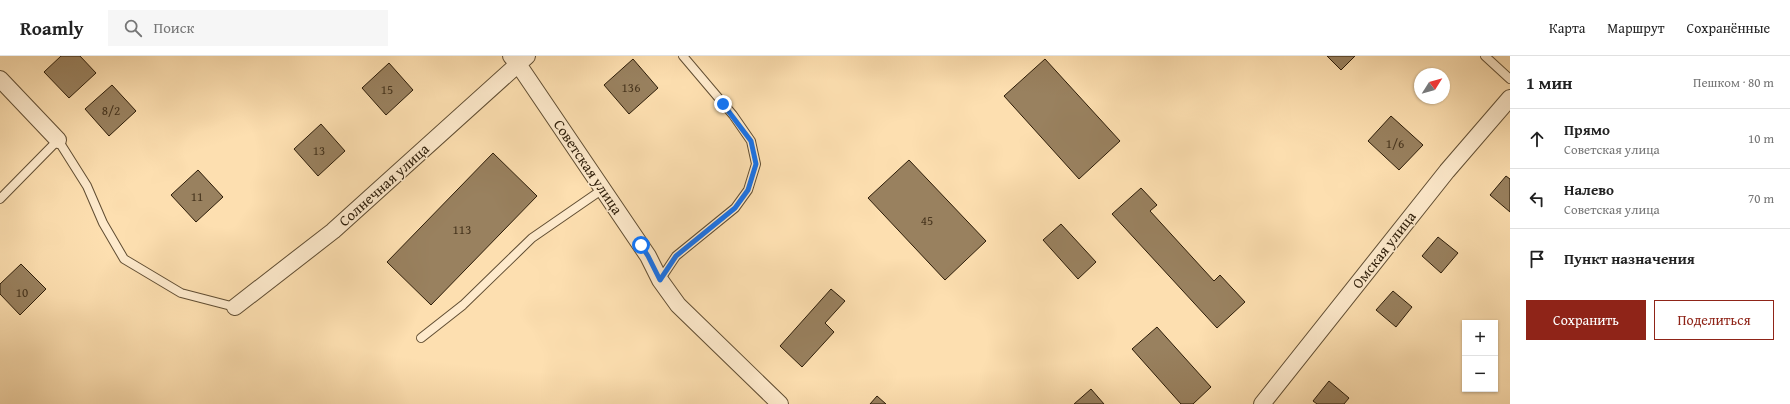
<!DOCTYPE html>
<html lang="ru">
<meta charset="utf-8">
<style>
:root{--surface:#fff;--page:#f6f6f6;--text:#222;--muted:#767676;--line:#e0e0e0;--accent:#8f2418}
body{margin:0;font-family:"Gentium Book Plus",serif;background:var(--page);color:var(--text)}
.controls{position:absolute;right:12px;bottom:12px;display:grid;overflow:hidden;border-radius:0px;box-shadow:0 1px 3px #0004}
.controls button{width:36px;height:36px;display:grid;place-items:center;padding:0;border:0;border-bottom:1px solid var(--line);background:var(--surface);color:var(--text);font:20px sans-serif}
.compass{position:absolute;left:1414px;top:12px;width:36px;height:36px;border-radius:50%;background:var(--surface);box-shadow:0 1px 3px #0004;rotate:53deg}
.stop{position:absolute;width:12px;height:12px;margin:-9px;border:3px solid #1a73e8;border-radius:50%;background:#fff}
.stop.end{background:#1a73e8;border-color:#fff;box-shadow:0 1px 4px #0008}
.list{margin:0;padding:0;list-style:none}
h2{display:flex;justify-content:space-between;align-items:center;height:52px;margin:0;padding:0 16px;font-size:17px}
h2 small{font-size:13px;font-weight:400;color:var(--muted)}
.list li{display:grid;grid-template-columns:26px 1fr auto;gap:12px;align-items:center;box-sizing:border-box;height:60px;padding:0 16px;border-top:1px solid var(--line)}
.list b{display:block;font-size:15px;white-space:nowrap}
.list p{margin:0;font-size:13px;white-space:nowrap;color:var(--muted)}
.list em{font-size:13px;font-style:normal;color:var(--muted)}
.actions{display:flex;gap:8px;padding:12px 16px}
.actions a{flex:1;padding:9px 0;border:1px solid var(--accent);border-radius:0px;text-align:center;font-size:14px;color:var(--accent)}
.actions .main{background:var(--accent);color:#fff}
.icon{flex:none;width:22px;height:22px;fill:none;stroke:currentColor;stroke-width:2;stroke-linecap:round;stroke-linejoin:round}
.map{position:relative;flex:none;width:1510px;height:348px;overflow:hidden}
header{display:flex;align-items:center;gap:24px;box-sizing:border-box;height:56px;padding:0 20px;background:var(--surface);border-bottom:1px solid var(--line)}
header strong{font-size:19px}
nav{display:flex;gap:22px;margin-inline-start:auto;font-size:14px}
.search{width:280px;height:36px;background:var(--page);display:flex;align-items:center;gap:10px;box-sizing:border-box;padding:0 14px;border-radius:0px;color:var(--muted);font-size:15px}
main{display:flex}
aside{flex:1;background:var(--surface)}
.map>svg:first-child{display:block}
</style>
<header>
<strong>Roamly</strong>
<div class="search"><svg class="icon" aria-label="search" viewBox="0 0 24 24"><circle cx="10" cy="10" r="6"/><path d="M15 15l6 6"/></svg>Поиск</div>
<nav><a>Карта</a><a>Маршрут</a><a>Сохранённые</a></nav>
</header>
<main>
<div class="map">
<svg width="1510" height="348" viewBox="0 0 1510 348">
<rect width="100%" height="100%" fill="#fddfb0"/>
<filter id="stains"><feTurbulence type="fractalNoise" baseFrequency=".005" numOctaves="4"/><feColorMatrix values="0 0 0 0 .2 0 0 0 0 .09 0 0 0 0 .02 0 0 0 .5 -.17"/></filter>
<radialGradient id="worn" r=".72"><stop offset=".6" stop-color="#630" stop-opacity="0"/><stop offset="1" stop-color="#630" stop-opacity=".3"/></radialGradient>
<path fill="#99815f" stroke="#2c1c08" d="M61 0H80L96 17 69 42 44 16Z
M1327 0H1355L1341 14Z
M633 3 658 32 629 58 604 29Z
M1045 3 1120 85 1079 123 1004 40Z
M389 7 413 34 386 59 362 32Z
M112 29 136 55 109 80 85 53Z
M1391 60 1423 89 1399 114 1368 85Z
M321 68 345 95 318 120 294 93Z
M493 97 537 140 431 249 387 206Z
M909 104 986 185 945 224 868 142Z
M198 114 223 141 196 166 171 139Z
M1506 120 1510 123V156L1490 139Z
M1141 132 1157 149 1150 155 1214 225 1220 219 1245 246 1217 272 1112 158Z
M1061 168 1096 206 1078 223 1043 184Z
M1438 181 1458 197 1441 217 1422 200Z
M21 208 46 233 20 259 0 238V228Z
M831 233 845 245 825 267 834 276 802 311 780 290Z
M1393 235 1412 251 1396 271 1376 254Z
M1157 271 1211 331 1193 348H1181L1132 293Z
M1329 325 1349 342 1344 348H1317L1313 345Z
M1091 333 1104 348H1074Z
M877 340 886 348H870Z"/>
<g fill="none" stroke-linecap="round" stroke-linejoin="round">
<defs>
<path id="service" d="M1485 0 1510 23
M0 143 58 84 87 130 103 167 124 203 181 237 235 251
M660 224 676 200 735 152 748 134 756 108 751 85 733 59 683 0
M421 282 463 249 532 182 603 133"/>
<path id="minor" d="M511 0 518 8 648 200 660 224 678 249 780 348
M0 23 58 84
M235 251 333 175 527 0
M1262 348 1447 115 1510 42"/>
</defs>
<use href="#service" stroke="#604d32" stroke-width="10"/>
<use href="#minor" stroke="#604d32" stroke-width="18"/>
<use href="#service" stroke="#feeacc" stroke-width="8"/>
<use href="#minor" stroke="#feeacc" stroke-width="16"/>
</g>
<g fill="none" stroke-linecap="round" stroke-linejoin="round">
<path stroke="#1a73e8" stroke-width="5" d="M641 189 648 200 660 224 676 200 735 152 748 134 756 108 751 85 723 48"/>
</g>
<g text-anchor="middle" stroke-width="3" stroke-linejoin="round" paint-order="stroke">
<g font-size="13" fill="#47351e">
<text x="631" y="36">136</text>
<text x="387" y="38">15</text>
<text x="111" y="59">8/2</text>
<text x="1395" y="92">1/6</text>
<text x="319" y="99">13</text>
<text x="197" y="145">11</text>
<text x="927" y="169">45</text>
<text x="462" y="178">113</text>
<text x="22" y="241">10</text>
</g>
<g font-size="15" fill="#2c1c08" stroke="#feeacc">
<text transform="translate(588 111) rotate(56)" y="5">Советская улица</text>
<text transform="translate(384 129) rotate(-42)" y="5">Солнечная улица</text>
<text transform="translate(1384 194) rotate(-52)" y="5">Омская улица</text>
</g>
</g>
<rect width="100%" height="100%" filter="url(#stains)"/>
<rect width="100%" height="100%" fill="url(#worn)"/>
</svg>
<div class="controls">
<button>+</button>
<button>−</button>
</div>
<svg class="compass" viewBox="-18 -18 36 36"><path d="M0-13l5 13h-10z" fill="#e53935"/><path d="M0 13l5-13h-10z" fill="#767676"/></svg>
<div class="stop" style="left:641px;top:189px"></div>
<div class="stop end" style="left:723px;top:48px"></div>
</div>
<aside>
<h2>1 мин<small>Пешком · 80 m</small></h2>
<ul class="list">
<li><svg class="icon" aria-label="ahead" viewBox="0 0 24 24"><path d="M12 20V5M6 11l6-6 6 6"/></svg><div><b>Прямо</b><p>Советская улица</p></div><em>10 m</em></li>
<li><svg class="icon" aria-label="left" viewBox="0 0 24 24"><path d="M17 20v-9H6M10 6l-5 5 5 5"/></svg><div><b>Налево</b><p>Советская улица</p></div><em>70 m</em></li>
<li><svg class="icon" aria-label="arrive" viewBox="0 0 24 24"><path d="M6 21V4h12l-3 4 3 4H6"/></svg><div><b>Пункт назначения</b></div></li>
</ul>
<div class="actions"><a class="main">Сохранить</a><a>Поделиться</a></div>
</aside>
</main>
